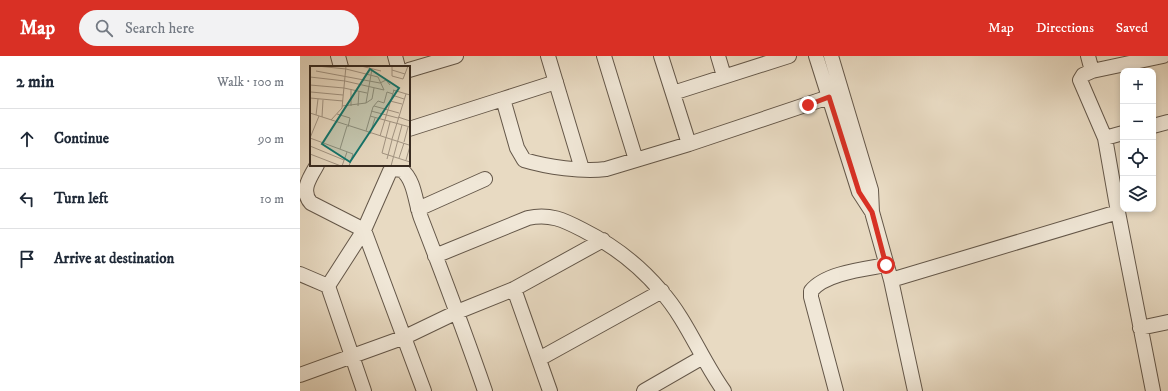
<!DOCTYPE html>
<meta charset="utf-8">
<style>
:root{--surface:#fff;--page:#f2f2f3;--text:#1f2937;--muted:#747a83;--line:#e0e1e3;--accent:#d93025}
body{margin:0;font-family:"IM FELL DW Pica",serif;background:var(--page);color:var(--text)}
.controls{position:absolute;right:12px;top:12px;display:grid;overflow:hidden;border-radius:8px;box-shadow:0 2px 6px #0003}
.controls button{width:36px;height:36px;display:grid;place-items:center;padding:0;border:0;border-bottom:1px solid var(--line);background:var(--surface);color:var(--text);font:20px sans-serif}
.stop{position:absolute;width:12px;height:12px;margin:-9px;border:3px solid #d93025;border-radius:50%;background:#fff}
.stop.end{background:#d93025;border-color:#fff;box-shadow:0 1px 4px #0008}
.list{margin:0;padding:0;list-style:none}
h2{display:flex;justify-content:space-between;align-items:center;height:52px;margin:0;padding:0 16px;font-size:17px}
h2 small{font-size:13px;font-weight:400;color:var(--muted)}
.list li{display:grid;grid-template-columns:26px 1fr auto;gap:12px;align-items:center;box-sizing:border-box;height:60px;padding:0 16px;border-top:1px solid var(--line)}
.list b{display:block;font-size:15px;white-space:nowrap}
.list em{font-size:13px;font-style:normal;color:var(--muted)}
.icon{flex:none;width:22px;height:22px;fill:none;stroke:currentColor;stroke-width:2;stroke-linecap:round;stroke-linejoin:round}
.map{position:relative;flex:none;width:868px;height:335px;overflow:hidden}
header{display:flex;align-items:center;gap:24px;box-sizing:border-box;height:56px;padding:0 20px;background:var(--accent);color:#fff}
header strong{font-size:19px}
nav{display:flex;gap:22px;margin-inline-start:auto;font-size:14px}
.search{width:280px;height:36px;background:var(--page);display:flex;align-items:center;gap:10px;box-sizing:border-box;padding:0 14px;border-radius:22px;color:var(--muted);font-size:15px}
main{display:flex}
aside{flex:1;background:var(--surface)}
.map>svg:first-child{display:block}
</style>
<header>
<strong>Map</strong>
<div class="search"><svg class="icon" aria-label="search" viewBox="0 0 24 24"><circle cx="10" cy="10" r="6"/><path d="M15 15l6 6"/></svg>Search here</div>
<nav><a>Map</a><a>Directions</a><a>Saved</a></nav>
</header>
<main>
<aside>
<h2>2 min<small>Walk · 100 m</small></h2>
<ul class="list">
<li><svg class="icon" aria-label="ahead" viewBox="0 0 24 24"><path d="M12 20V5M6 11l6-6 6 6"/></svg><div><b>Continue</b></div><em>90 m</em></li>
<li><svg class="icon" aria-label="left" viewBox="0 0 24 24"><path d="M17 20v-9H6M10 6l-5 5 5 5"/></svg><div><b>Turn left</b></div><em>10 m</em></li>
<li><svg class="icon" aria-label="arrive" viewBox="0 0 24 24"><path d="M6 21V4h12l-3 4 3 4H6"/></svg><div><b>Arrive at destination</b></div></li>
</ul>
</aside>
<div class="map">
<svg width="868" height="335" viewBox="0 0 868 335">
<rect width="100%" height="100%" fill="#e8dac2"/>
<filter id="stains"><feTurbulence type="fractalNoise" baseFrequency=".005" numOctaves="4"/><feColorMatrix values="0 0 0 0 .2 0 0 0 0 .09 0 0 0 0 .02 0 0 0 .5 -.17"/></filter>
<radialGradient id="worn" r=".72"><stop offset=".6" stop-color="#630" stop-opacity="0"/><stop offset="1" stop-color="#630" stop-opacity=".3"/></radialGradient>
<g fill="none" stroke-linecap="round" stroke-linejoin="round">
<defs>
<path id="street" d="M38 0 41 11
M95 0 98 11
M248 0 282 113
M304 0 336 104
M361 0 389 88
M418 0 424 20
M516 0 559 136 572 156
M531 0 571 134 572 156 591 224 615 335
M788 0 792 15
M109 14 156 0
M373 37 489 0
M203 43 256 26
M853 70 868 66
M109 73 203 43 217 92 224 104C247 111 282 116 306 113L389 88 529 41
M805 82 823 77
M17 109C10 121 0 135 11 147L64 174 124 335
M118 153 185 123
M135 200 228 162C249 157 264 164 283 174 313 189 339 209 361 235 387 264 401 303 424 335
M0 218 28 230 64 335
M591 224 818 156
M28 230 64 174 90 115 94 113 102 114C115 125 115 146 121 162 143 219 165 277 185 335
M214 233 250 335
M840 272 868 266
M239 303 362 235
M0 319 105 281 157 256 214 233 303 184
M344 335 403 301
M536 335 511 241V235C525 217 565 213 586 209
M853 335 818 156 805 82 780 24 783 19 792 15 863 0"/>
</defs>
<use href="#street" stroke="#645749" stroke-width="16"/>
<use href="#street" stroke="#f0e7d7" stroke-width="14"/>
</g>
<g fill="none" stroke-linecap="round" stroke-linejoin="round">
<path stroke="#d93025" stroke-width="5" d="M508 49 529 41 559 136 572 156 586 209"/>
</g>
<g transform="translate(10 10)">
<rect width="100" height="100" fill="#e8dac2"/>
<path fill="none" stroke="#a29482" stroke-width="1" d="M7 0 36 3 68 11M51 0 71 5M82 0V10L93 13 98 0M82 4 95 8M6 5 70 17 76 14 80 19M0 11 35 15 74 24 68 11M0 19 34 22 57 27M83 24 100 29M1 26 33 29M82 29 94 33M0 32 33 35M80 35 92 38M56 37 62 3M32 40 56 37 62 33 64 22M41 40V23M48 40 49 25M64 40 89 47M61 45 88 52M0 47 99 79M27 48 40 52 38 61M6 49 8 33M60 50 100 61M12 51 13 34M88 51 100 55M21 54 32 42 36 0M80 56 72 87 100 96M56 65 63 41 68 35 74 37 77 26 83 28M60 68 65 52M70 70 84 24M0 72 43 88 39 100M0 72 9 50M82 73 96 28M94 76 98 61M0 80 34 94M30 83 37 60M0 88 31 100M89 92 94 77M77 93 82 74M96 94 100 80M32 100 37 86M81 100 92 59"/>
<path fill="#0f766e" fill-opacity="0.15" stroke="#0f766e" stroke-width="2" d="M60 3 89 22 40 96 12 78Z"/>
<rect width="100" height="100" fill="none" stroke="#382b21" stroke-width="2"/>
</g>
<rect width="100%" height="100%" filter="url(#stains)"/>
<rect width="100%" height="100%" fill="url(#worn)"/>
</svg>
<div class="controls">
<button>+</button>
<button>−</button>
<button><svg class="icon" aria-label="locate" viewBox="0 0 24 24"><circle cx="12" cy="12" r="6"/><path d="M12 2v4M12 18v4M2 12h4M18 12h4"/></svg></button>
<button><svg class="icon" aria-label="layers" viewBox="0 0 24 24"><path d="M12 4l9 5-9 5-9-5zM3 14l9 5 9-5"/></svg></button>
</div>
<div class="stop" style="left:586px;top:209px"></div>
<div class="stop end" style="left:508px;top:49px"></div>
</div>
</main>
